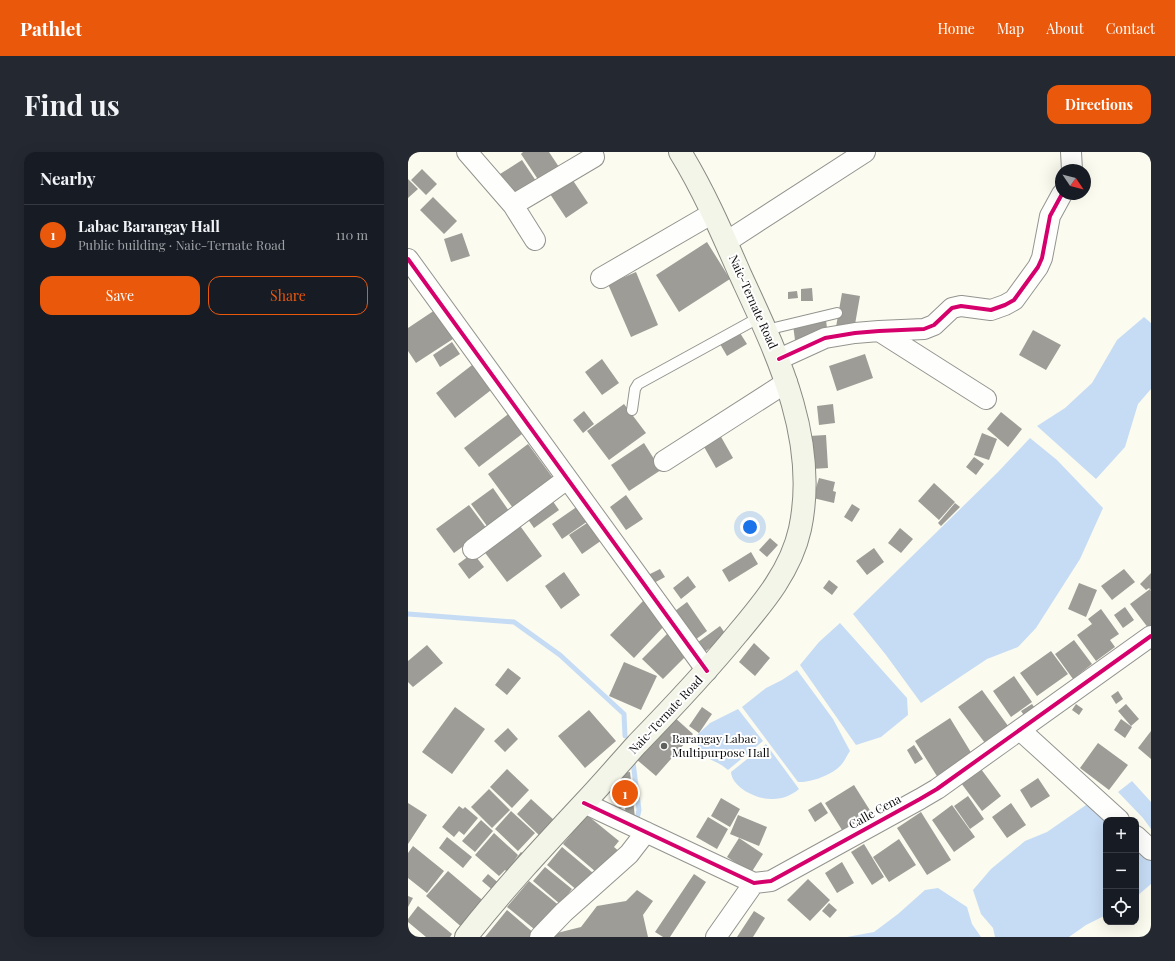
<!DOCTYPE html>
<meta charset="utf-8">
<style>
:root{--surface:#171b24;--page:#242831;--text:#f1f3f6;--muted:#9ea1a6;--line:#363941;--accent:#ea580c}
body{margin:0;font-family:"Playfair Display",serif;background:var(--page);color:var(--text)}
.controls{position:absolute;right:12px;bottom:12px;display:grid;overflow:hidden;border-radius:8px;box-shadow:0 4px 16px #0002}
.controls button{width:36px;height:36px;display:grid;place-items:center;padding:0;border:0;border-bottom:1px solid var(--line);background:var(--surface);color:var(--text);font:20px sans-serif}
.compass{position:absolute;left:647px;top:12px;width:36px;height:36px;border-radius:50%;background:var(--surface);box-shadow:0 4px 16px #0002;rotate:125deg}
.you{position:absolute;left:342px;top:375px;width:14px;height:14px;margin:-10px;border:3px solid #fff;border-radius:50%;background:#1a73e8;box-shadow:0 0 0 6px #1a73e833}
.badge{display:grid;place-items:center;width:26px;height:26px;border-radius:50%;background:var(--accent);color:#fff;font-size:13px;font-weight:700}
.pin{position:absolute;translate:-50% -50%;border:2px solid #fff;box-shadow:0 1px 4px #0006}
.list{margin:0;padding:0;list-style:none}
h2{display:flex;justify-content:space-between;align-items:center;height:52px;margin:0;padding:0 16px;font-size:17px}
h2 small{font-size:13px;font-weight:400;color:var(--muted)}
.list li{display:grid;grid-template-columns:26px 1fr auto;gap:12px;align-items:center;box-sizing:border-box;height:60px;padding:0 16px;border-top:1px solid var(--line)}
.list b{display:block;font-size:15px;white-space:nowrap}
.list p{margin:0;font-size:13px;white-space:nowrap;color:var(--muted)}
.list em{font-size:13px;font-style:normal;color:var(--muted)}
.actions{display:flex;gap:8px;padding:12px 16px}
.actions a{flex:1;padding:9px 0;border:1px solid var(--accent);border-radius:12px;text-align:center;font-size:14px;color:var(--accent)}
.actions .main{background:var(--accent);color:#fff}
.icon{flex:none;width:22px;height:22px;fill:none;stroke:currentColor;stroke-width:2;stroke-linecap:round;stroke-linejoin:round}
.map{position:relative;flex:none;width:743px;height:785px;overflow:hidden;border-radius:12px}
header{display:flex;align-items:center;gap:24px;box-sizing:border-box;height:56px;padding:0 20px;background:var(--accent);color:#fff}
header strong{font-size:19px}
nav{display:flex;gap:22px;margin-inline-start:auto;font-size:14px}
.intro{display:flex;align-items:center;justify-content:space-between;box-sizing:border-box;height:96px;padding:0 24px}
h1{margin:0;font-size:28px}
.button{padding:10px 18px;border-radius:12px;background:var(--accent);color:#fff;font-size:14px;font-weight:700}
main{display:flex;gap:24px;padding:0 24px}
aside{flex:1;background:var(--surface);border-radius:12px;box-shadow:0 4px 16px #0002}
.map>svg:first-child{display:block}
</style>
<header>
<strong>Pathlet</strong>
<nav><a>Home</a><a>Map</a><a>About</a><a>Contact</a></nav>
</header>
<div class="intro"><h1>Find us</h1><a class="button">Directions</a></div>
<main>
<aside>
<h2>Nearby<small></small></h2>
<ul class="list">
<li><span class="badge">1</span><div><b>Labac Barangay Hall</b><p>Public building · Naic-Ternate Road</p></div><em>110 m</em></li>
</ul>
<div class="actions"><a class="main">Save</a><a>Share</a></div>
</aside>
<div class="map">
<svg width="743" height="785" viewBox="0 0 743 785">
<rect width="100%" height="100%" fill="#fbfbf0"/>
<path fill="#c6dcf4" d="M736 165 743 171V237L730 252 717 295 688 327 629 274 657 256 684 231 709 188Z
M622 286 649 308 695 356 672 407 628 476 610 495 579 507 513 551 478 503 445 462 590 320Z
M432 471 499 546 500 563 473 585 448 593 392 513 411 490Z
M389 518 425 567 442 599C439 603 436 611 431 615 423 623 402 631 390 630L334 555 358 536 374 528Z
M330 557 355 589 320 618C304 604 291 610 288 584L302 571Z
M358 592 391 637C384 643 375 647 365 647 350 648 324 636 323 620Z
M724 629 743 650V677L735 666 710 640Z
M678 653 691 659 698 668V763L678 773 661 785H587L585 776 573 762 565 738 583 717 617 689 639 680Z
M728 693 743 708V732L728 745Z
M530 736 559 755 564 772 573 785H439L466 780 490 762 517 738Z"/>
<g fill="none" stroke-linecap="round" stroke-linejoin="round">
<path stroke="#c6dcf4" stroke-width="5" d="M0 462 106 470 152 503 216 562 217 584
M225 610 231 658 229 667"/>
</g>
<path fill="#9e9c96" d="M115 0H141L151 15 131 29 113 2Z
M114 8 128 29 106 44 92 22Z
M14 17 29 32 18 43 3 28Z
M162 24 180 51 158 66 140 39Z
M0 27 10 37 0 46Z
M25 45 49 69 36 82 12 58Z
M54 81 62 104 43 110 36 87Z
M299 90 322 127 271 160 248 123Z
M228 120 250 173 223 185 200 132Z
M404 136 405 149H393V137Z
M389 139 390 146 380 147V140Z
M434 141 452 144 446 178 428 175Z
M30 156 48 185 8 211 0 199V176Z
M418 168 420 184 387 188 385 173Z
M625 178 653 193 638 218 611 203Z
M332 181 339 192 319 204 312 192Z
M44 190 52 202 32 215 25 203Z
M457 202 465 226 429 239 421 214Z
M194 207 211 231 194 243 177 220Z
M68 210 87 235 47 266 28 241Z
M216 252 238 281 201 308 179 279Z
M425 252 427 271 411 273 409 254Z
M176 259 186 272 175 281 165 268Z
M103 260 118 279 71 315 56 296Z
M593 260 614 277 600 295 579 277Z
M574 281 589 287 581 308 566 303Z
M312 283 325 306 308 316 295 293Z
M418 283 420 316 403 317 401 284Z
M236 291 253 318 221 339 203 313Z
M120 292 145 326 105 356 80 322Z
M566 305 576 312 568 323 558 315Z
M411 326 427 330 425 339 428 340 426 351 405 346Z
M526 331 547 350 531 368 510 349Z
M85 336 101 359 79 374 63 352Z
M218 343 235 367 218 378 202 355Z
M144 348 151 358 126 376 119 366Z
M547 351 552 355 533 374 530 371Z
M444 352 452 357 444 370 436 365Z
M61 353 79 377 46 401 28 377Z
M170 354 180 369 154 387 144 372Z
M185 367 197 386 174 402 161 383Z
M110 371 134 404 99 430 75 398Z
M492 376 505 387 493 401 480 391Z
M362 386 370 393 359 405 351 398Z
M466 396 476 410 459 423 448 409Z
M343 400 350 412 321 430 314 418Z
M65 401 76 415 61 427 50 412Z
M252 417 257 425 244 432 240 423Z
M716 417 727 430 704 448 693 434Z
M156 420 172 443 153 457 137 434Z
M743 421V438L739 434 741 436 738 438 732 432Z
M280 424 288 435 273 447 265 436Z
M421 428 430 435 424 443 415 436Z
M671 431 689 438 678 465 660 457Z
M742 437 743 439V476L741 477 722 452Z
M235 449 258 472 226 506 202 483Z
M279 450 299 479 283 491 263 462Z
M717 455 726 468 715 476 706 463Z
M693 457 711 482 702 488 707 495 688 509 669 483 684 472 680 467Z
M312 474 319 484 292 503 286 493Z
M259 482 280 502 255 527 234 507Z
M666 488 684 512 665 527 647 502Z
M346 491 362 506 347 524 331 510Z
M19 493 35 511 5 535 0 530V509Z
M643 499 660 522 629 544 612 521Z
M216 510 249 524 233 558 201 544Z
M100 516 113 526 99 543 87 533Z
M606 524 624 550 603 565 585 539Z
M574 538 603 578 580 595 550 555Z
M710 539 715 547 708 552 703 544Z
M624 552 631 562 621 570 613 559Z
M668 552 675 557 671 563 664 558Z
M718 552 731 567 723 574 710 559Z
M47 555 77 577 44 622 14 600Z
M294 555 304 562 291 581 281 574Z
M181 558 208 589 177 616 150 584Z
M265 564 285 582 248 624 228 607Z
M542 566 567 607 532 629 507 589Z
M713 567 724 575 717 586 706 578Z
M100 576 110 587 97 600 86 589Z
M743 579V607L730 596Z
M690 591 720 613 701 638 672 616Z
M506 593 515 607 507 612 499 598Z
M99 617 121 638 104 656 82 635Z
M573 617 593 644 574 659 553 631Z
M222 620 227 666 218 667 217 655 211 656 207 628H213L212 621Z
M630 626 642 644 623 656 612 638Z
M446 633 463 660 434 678 417 651Z
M81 637 102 658 84 676 63 655Z
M560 644 576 667 562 677 546 654Z
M313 646 332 657 322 675 303 664Z
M123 647 146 668 132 684 109 662Z
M413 650 420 661 407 670 400 658Z
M0 651 19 663 0 692Z
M603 651 618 673 599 686 584 665Z
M544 653 567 685 546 700 524 668Z
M51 654 55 657 57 655 70 666 56 683 51 679 46 685 34 675Z
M103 659 127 681 110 699 87 677Z
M513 660 543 708 519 723 489 676Z
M179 663 211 689 206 695 213 701 188 720 155 692Z
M330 663 359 675 351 694 322 682Z
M300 665 320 677 309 697 288 685Z
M73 668 85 679 67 700 54 689Z
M86 681 110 703 106 709 113 700 121 706 105 725 97 718 91 724 67 703Z
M39 685 64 705 55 716 31 696Z
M331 686 355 702 343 721 319 705Z
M491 687 508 713 481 730 465 705Z
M456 692 476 725 464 733 443 700Z
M5 694 36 719 19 741 0 726V701Z
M154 695 185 721 170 739 139 713Z
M434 710 446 731 429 741 417 721Z
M137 715 164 737 152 752 125 729Z
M40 719 79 752 57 778 18 744Z
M80 722 93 733 87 740 74 729Z
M286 722 298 730 262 785H255L247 780Z
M400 727 422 748 402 769 379 748Z
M121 729 153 755 131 781 99 755Z
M229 738 245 749 235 763 240 785H142L141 783 173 775 189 754 218 749Z
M0 744 5 746 0 755Z
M421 751 429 758 422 766 414 759Z
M10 754 44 782 42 785H18L0 770V767Z
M99 758 127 782 124 785H77Z
M346 759 357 766 345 785H329Z"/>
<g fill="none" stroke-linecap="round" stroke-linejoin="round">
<defs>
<path id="lane" d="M358 178 429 161
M224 258 227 237 230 232 352 165"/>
<path id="street" d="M59 0 105 53 127 88
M663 0 664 18
M105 53 186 5
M318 90 457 0
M0 107 299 519
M193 126 305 61
M471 179 578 247
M371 207 417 186 447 181 471 179 516 177 526 173 544 156 553 154 583 158 597 153 606 148 630 115 634 106 642 64 654 42
M256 309 379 230
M65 397 159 327
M612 578 711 668
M176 651 346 731 363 729 512 647 529 637 743 484
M728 684 743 698
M132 785 156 760 221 702 238 680
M308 785 346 731"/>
<path id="secondary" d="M58 785C95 738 135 695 176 651 194 632 211 612 229 592 264 556 298 520 330 481 356 450 383 418 392 377 411 287 369 202 332 122 314 81 296 39 272 0"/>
</defs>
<use href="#lane" stroke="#94948f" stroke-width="12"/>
<use href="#street" stroke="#94948f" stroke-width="22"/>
<use href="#secondary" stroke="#8a8a85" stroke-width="24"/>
<use href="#lane" stroke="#fefefd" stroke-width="10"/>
<use href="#street" stroke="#fefefd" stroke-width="20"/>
<use href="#secondary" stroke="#f3f5e8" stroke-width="22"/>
<defs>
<path id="cycleway" d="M0 107 299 519
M371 207 417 186 447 181 471 179 516 177 526 173 544 156 553 154 583 158 597 153 606 148 630 115 634 106 642 64 654 42
M176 651 346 731 363 729 512 647 529 637 743 484"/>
</defs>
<use href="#cycleway" stroke="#fff" stroke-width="6"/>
<use href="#cycleway" stroke="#d6006c" stroke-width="4"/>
</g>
<circle fill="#60605c" stroke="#fff" stroke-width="1.5" cx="256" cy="594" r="4"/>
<g text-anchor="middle" stroke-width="4" stroke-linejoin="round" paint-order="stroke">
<g font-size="12" fill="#0c0c0c" stroke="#fff">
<text transform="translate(345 150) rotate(66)" y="4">Naic-Ternate Road</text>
<text transform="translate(258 563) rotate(-47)" y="4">Naic-Ternate Road</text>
<text transform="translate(467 660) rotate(-29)" y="4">Calle Cena</text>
</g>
<g font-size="12" fill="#0c0c0c" stroke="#fff" text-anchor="start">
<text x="264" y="591">Barangay Labac<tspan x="264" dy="14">Multipurpose Hall</tspan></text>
</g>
</g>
</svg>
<div class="controls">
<button>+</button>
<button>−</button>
<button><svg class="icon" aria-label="locate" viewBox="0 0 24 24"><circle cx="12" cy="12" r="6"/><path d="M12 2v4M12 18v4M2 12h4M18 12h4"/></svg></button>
</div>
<svg class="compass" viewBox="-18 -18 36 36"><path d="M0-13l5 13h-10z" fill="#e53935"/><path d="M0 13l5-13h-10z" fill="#9ea1a6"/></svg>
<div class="you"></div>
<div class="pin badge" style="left:217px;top:641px">1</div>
</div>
</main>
